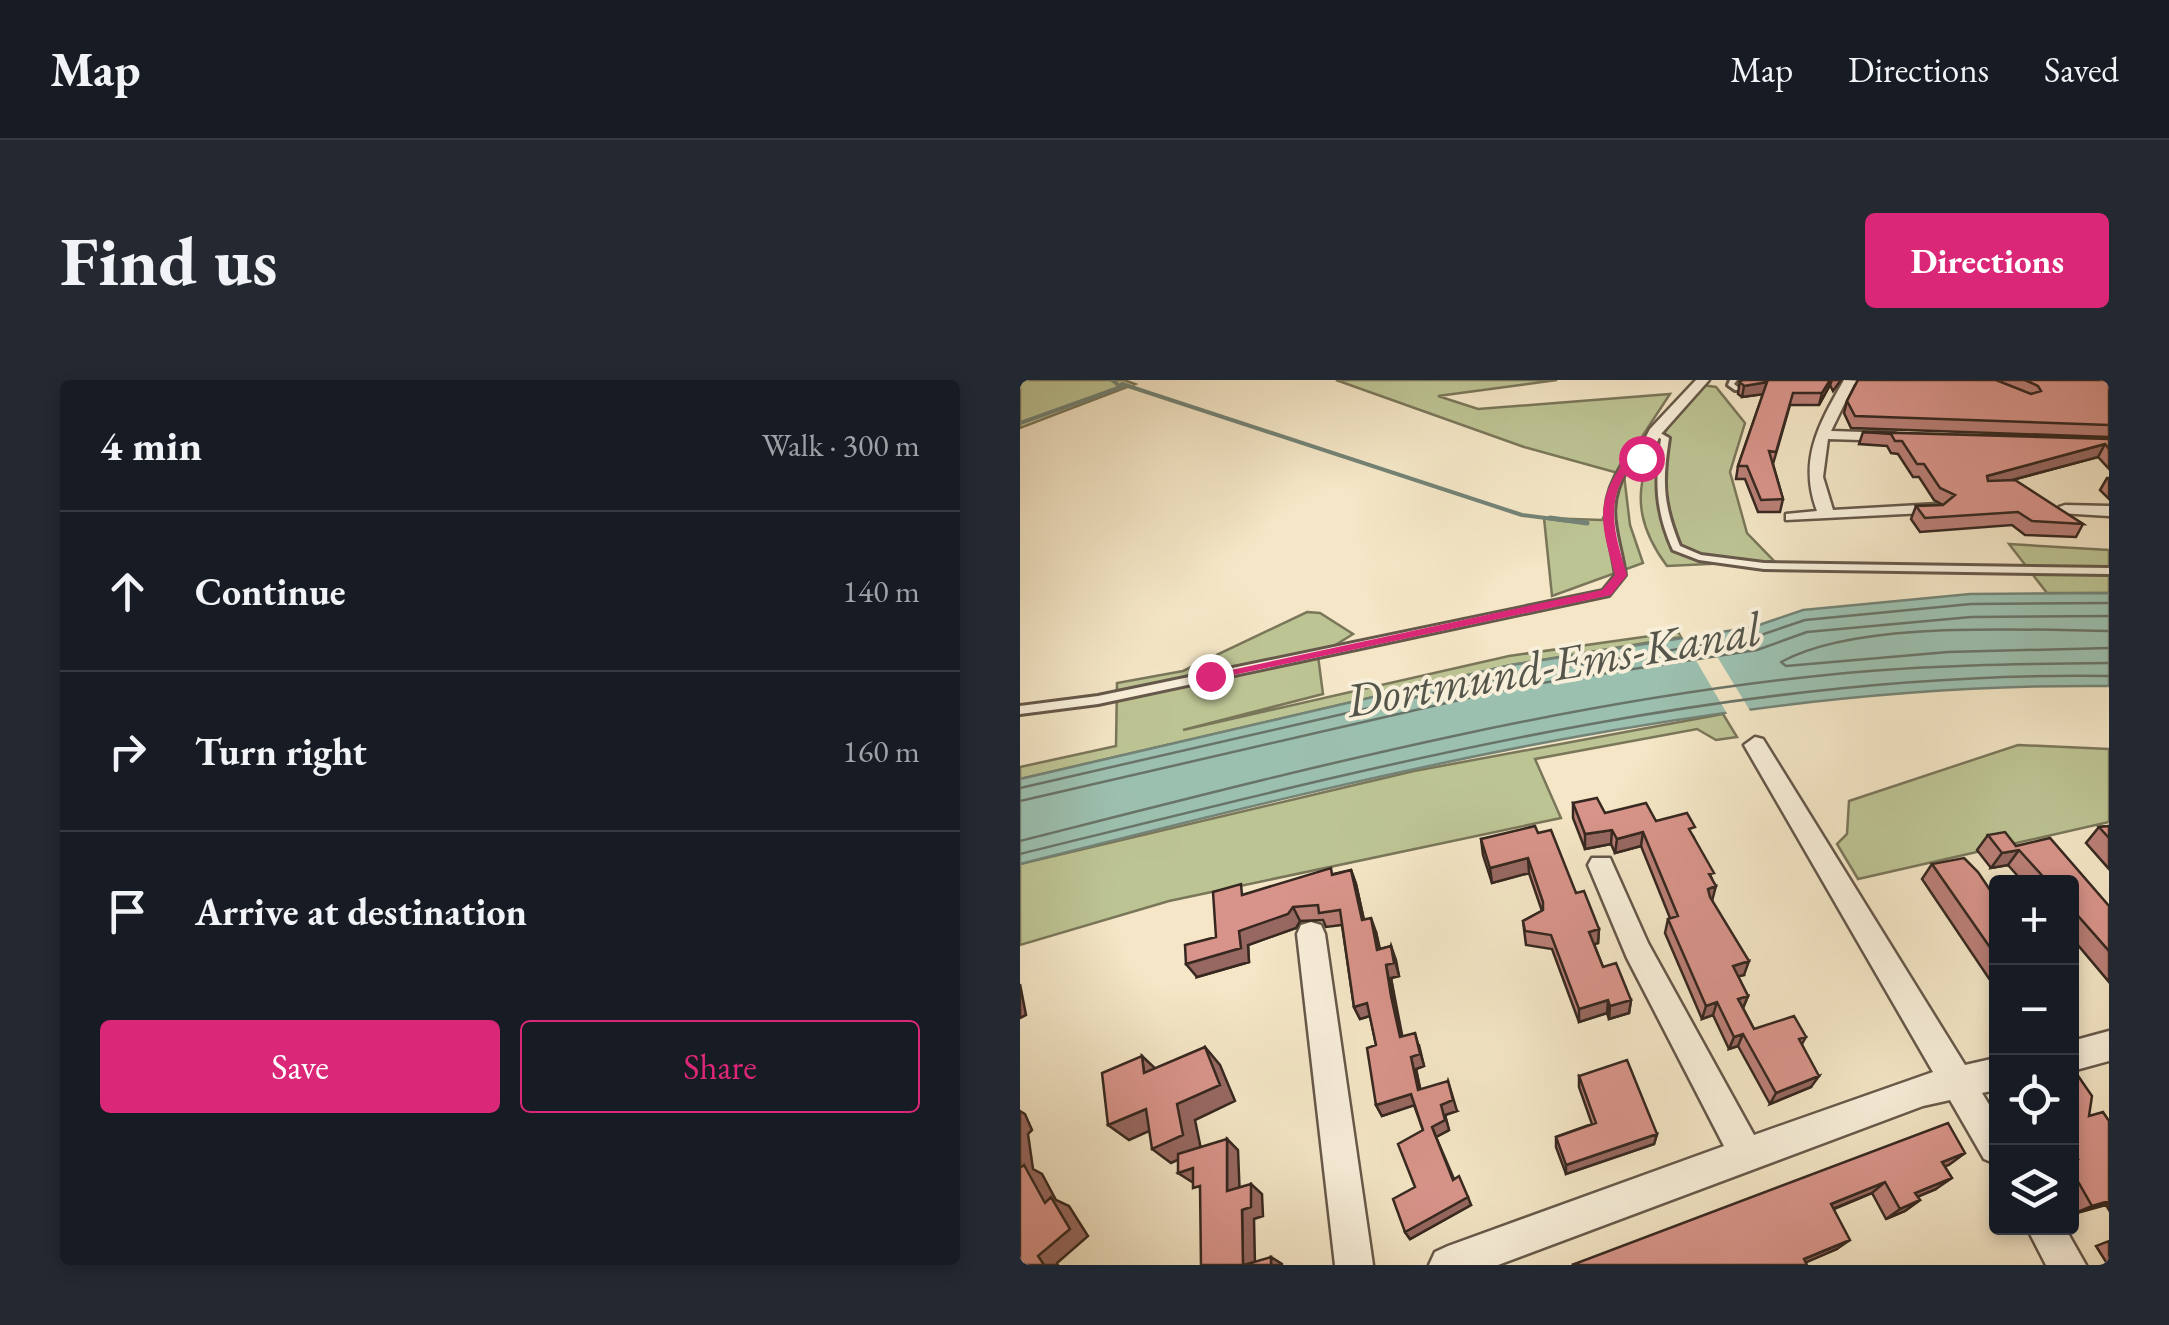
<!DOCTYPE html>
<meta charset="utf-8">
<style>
:root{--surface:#171b24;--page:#242831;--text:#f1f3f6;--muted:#9ea1a6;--line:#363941;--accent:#db2777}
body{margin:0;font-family:"EB Garamond",serif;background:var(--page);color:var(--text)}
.controls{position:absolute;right:30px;bottom:30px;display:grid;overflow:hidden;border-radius:10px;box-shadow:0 5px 15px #0003}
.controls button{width:90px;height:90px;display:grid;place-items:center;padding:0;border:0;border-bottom:2px solid var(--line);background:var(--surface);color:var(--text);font:50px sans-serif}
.stop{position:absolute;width:30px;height:30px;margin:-22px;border:8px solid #db2777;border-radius:50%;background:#fff}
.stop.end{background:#db2777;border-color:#fff;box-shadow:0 2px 10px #0008}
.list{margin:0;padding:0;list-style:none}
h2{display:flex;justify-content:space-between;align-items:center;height:130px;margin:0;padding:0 40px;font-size:42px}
h2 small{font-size:32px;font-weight:400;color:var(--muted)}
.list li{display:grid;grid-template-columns:65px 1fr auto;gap:30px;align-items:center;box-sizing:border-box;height:160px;padding:0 40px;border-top:2px solid var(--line)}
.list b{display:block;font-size:38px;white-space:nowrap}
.list em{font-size:32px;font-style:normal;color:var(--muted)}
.actions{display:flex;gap:20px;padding:30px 40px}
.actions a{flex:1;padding:22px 0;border:2px solid var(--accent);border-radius:10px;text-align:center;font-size:35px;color:var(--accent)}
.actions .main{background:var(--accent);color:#fff}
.icon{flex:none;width:55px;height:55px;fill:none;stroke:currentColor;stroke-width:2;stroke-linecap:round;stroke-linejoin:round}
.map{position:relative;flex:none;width:1089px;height:885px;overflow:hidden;border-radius:10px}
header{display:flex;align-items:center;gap:60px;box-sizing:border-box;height:140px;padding:0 50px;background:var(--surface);border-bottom:2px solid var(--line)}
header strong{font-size:48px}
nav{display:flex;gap:55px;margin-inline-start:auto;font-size:35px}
.intro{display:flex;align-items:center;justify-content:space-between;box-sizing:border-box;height:240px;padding:0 60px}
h1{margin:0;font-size:70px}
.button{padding:25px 45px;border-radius:10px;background:var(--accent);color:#fff;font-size:35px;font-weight:700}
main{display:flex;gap:60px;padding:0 60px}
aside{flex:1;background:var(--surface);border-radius:10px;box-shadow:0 5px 15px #0003}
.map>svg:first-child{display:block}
</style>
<header>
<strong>Map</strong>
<nav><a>Map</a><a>Directions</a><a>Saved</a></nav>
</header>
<div class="intro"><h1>Find us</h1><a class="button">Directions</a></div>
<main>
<aside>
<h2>4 min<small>Walk · 300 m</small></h2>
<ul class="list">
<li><svg class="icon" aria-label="ahead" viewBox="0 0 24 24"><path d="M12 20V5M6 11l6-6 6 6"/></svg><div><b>Continue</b></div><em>140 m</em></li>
<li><svg class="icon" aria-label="right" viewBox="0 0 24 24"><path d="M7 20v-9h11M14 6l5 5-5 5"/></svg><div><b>Turn right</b></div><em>160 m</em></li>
<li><svg class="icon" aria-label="arrive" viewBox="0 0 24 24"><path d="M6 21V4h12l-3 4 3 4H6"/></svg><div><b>Arrive at destination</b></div></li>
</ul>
<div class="actions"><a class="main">Save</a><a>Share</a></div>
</aside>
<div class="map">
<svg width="1089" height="885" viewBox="0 0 1089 885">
<rect width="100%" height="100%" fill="#f4e6c6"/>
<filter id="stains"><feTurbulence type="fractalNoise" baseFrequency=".002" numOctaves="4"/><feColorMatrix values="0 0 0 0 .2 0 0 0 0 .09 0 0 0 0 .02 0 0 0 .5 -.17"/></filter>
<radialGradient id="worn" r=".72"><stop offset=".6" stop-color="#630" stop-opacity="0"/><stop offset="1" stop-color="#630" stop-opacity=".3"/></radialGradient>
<path fill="#bdc494" stroke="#7a765a" stroke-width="2.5" d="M0 0H104L115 4 0 48Z
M316 0H537L418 16 458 29 650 14 598 93 504 67Z
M682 5 696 7 725 43 710 92 727 153 754 181 647 186C592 112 633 63 682 5Z
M604 95 610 145 623 183 532 216 524 138 582 140Z
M989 164 1089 170V213H1027Z
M287 232 300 233 333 254 298 276 303 314 163 350 489 276 658 252 662 257 491 285 0 399V387L96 366 97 303 163 291Z
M703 334 717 357 696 360 677 349 515 379 541 438 149 521 0 565V484L394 391Z
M998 365 1089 369V442L838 499 817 464 827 454 829 421Z"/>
<path fill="#9cc0b0" stroke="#738376" stroke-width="2.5" d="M1089 213V306C720 302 356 394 0 484V399L491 285 733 247 783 230 950 214Z"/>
<path fill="#f4e6c6" d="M681 250 732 334 709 337 660 253Z"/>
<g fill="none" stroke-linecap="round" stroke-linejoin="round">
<path stroke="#697468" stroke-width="2.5" d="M1089 251C1002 250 836 240 761 282L766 286 928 272 1089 268
M0 408 493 295 735 257 785 240 951 224 1089 223
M0 421 496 307 737 270 787 252 951 237 1089 236
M0 461C269 393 540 321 816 294 907 285 998 284 1089 283
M0 474C356 386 720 290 1089 296"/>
<path stroke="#738376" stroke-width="4" d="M102 4 502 135 550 141
M0 43 101 7 92 0"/>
<path stroke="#738376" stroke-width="5" d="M530 138 567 143"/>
<defs>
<path id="service" d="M710 0H717L714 4 719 8V10H715L708 5Z
M635 50 649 58C642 103 643 124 660 166L681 175 744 183 1089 188V194L744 189 679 180 653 170C635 130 635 101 641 59L633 53V51Z
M602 85 617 86 621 88 617 90 607 89C583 130 599 153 605 195L589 215 78 324 0 334V326L78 316 583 211 596 195C589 148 575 129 602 85Z"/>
<path id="minor" d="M676 0H689L641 54 622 91H612L610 88 630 49Z
M824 0 876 3 870 7 834 4 811 51 874 53 881 57 874 61 808 59 803 97 813 130 918 124 926 129 924 132 766 140V134L797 131C778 80 799 44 824 0Z
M1045 125 1089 126V136L1039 133V127Z
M735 357 743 359 945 685 976 678V710L962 713 976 736V784L964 779 930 720 903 726 478 885H409L415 872 428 866 704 766 607 578 568 485 572 478H590L628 563 734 755 913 692 724 365Z
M291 542 301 545 305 554 353 885H315L277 554 281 545Z
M1089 651V681L1052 691V661Z
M1007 848H1045L1066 885H1026Z"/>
</defs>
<use href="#service" stroke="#66584a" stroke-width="6"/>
<use href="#minor" stroke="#66584a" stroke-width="5"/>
<use href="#service" fill="#f8efda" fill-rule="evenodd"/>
<use href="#minor" fill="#f8efda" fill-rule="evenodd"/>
</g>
<path fill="#ba7f77" stroke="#362820" stroke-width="2.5" d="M720 0H821L813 11 810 5 799 25H770L753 84 763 119 760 132H738L725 99H716L718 86 743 14 722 17 718 14Z
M838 0H1089V57L831 48 824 33 827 21Z
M843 52 1089 59V89L1078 77 992 100 1063 144 1056 157 1005 155 992 145 900 152 891 139 896 126 923 125 914 120 899 97H893L878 74 871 73 867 66 839 64Z
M1087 98H1089V119L1080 110Z
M553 423 585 433 636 441 673 456 692 499V521L724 595 718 596 728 616 723 628 734 649 786 657 782 664 791 707 750 724 718 666 709 669 693 635 682 639 645 553 648 539 650 538 621 466 595 473 591 464 565 469 553 438Z
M1089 446V489L1066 463 1079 447Z
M518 453 579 549 578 563 574 564 583 587 611 620 609 633 589 639 587 633 559 642 532 569 506 565 503 541 522 531 509 493 472 503 463 475 461 459Z
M968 455 996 466 1089 526V602L1052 558V502H1003L988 485 971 488 957 470Z
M912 484 976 519V609L902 499Z
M331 490 336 504 344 540 356 552 360 569 371 566 376 580 379 596 371 598 376 629 382 657 399 665 404 686 396 689 400 710 437 731 425 735 429 750 416 757 434 799 451 825 390 859 385 852 395 807 403 750 394 725 362 736 356 725V665L350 636 340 639 334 627 322 545 306 547 303 540 280 541 276 548 228 565 229 582 177 597 196 557 226 514Z
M1052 687 1069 736 1089 741V830L1086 825 1053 834 1052 832Z
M559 696 637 754 634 764 546 794 536 767V757L572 744 559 707Z
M945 773 924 786 916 809 897 817 900 820 885 831 866 839 852 813 814 829 817 869 785 882 552 885Z
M1089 861V885H1088L1076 866Z"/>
<path fill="#976861" stroke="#362820" stroke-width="2.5" d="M810 0H812L810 5 799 25 802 13Z
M747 2 745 14 722 17 724 6Z
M1085 64 1078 77 962 108 967 96Z
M592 450 591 464 565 469V454Z
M623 452 621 466 595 473 597 459Z
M999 470 988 485 971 488 982 473Z
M508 478 509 493 472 503 470 488Z
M331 490 336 504 347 554 342 540Z
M696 506 692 521 684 523 688 509Z
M273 527 280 541 276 548 228 565 229 582 177 597 166 584 219 551Z
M351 538 356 552 362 583 357 570Z
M579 549 578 563 568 566 569 552Z
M371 566 379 596 371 598 385 670 380 657 366 585Z
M729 581 724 595 708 599 713 586Z
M0 604 6 635 0 638Z
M728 616 723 628 718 619Z
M588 620 587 633 559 642V629Z
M611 620 609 633 589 639 590 626Z
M697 622 693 635 682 639 686 626Z
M347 623 353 635 340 639 334 627Z
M395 653 404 686 396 689 403 721 398 710 391 677Z
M723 654 718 666 709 669 714 657Z
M185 667 200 685 215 721 175 740 181 769 151 783 132 769 157 724Z
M122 676 140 693H124Z
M799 696 791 707 750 724 756 713Z
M428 701 437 731 425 735 429 750 416 757 412 747 421 725Z
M391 714 395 725 362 736 356 725Z
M126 729 145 744 109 760 88 745Z
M0 731 5 734 12 750 8 754 13 789 22 794 36 820 49 826 68 856 37 883 38 885H24L18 876 25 823 0 792Z
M637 754 634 764 546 794V785Z
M207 759 218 770 220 820 207 811Z
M945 773 929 785 906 794 922 782Z
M173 788 186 798 172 802 158 793Z
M932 798 916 809 880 824 895 813Z
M865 802 852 813 800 834 811 824Z
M231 804 242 814 243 836 234 839 235 885H223L222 830Z
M448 817 451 825 390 859 385 852Z
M900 820 885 831 866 839 880 829Z
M1089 821V823L1053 834 1072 826Z
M830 860 817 869 780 885 784 879Z
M251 877 262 884V885H251Z"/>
<path fill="#d8948a" stroke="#362820" stroke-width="2.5" d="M723 0H810L802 13H773L756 72 749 71 763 119 741 120 727 86H718L747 2 724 6 720 2Z
M838 0H976L1011 14 1021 11 1018 6 1005 0H1089V45L835 36 827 21Z
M843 52 1089 59V69L1085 64 967 96 968 101 995 100 1063 144 1012 141 998 132 905 138 896 126 923 125 935 115 920 108 904 84H897L882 61H875L871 54Z
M577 418 585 433 626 423 636 441 667 433 675 447 669 449 694 493 689 494 696 506 688 509 690 517 729 581 713 586 728 616 718 619 734 649 774 636 786 657 779 659 799 696 756 713 723 654 714 657 697 622 686 626 648 539 658 536 623 452 597 459 592 450 565 454 553 423Z
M515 446 518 453 531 450 556 513 564 511 579 549 569 552 583 587 596 583 611 620 590 626 588 620 559 629 531 555 505 551 503 541 523 530V522L508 478 470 488 461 459Z
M1089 446V458L1079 447Z
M985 452 996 466 1030 458 1089 526V571L1052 529V502H1028L999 470 982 473 968 455Z
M944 478 958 492 976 519V576L912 484Z
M311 488 312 495 331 490 342 540 351 538 357 570 371 566 374 583 366 585 371 616 380 657 395 653 400 674 391 677 398 710 428 701 433 720 421 725 425 740 412 747 433 800 439 796 448 817 385 852 373 819 395 807 378 764 403 750 391 714 356 725 347 668 356 665 347 623 334 627 320 530 299 533 298 525 273 527 268 534 219 551 221 568 166 584 165 565 196 557 193 512 221 504 222 515Z
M185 667 200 705 157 724 163 755 132 769 126 729 88 745 82 693 122 676 124 693Z
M607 680 637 754 546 785 536 757 576 743 559 696Z
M1052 687 1072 716 1069 736 1083 732 1089 741V821L1072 826 1052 791V781L1058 779 1052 769Z
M928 743 945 773 922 782 932 798 895 813 900 820 880 829 865 802 811 824 830 860 784 879 787 885H552Z
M207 759V811L231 804V827L222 830 223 885H181L180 806 173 808V788L158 793V774Z
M4 785 25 823 31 817 50 849 18 876 24 885H0V788Z
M251 877V885H224Z"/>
<path fill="#db2777" d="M621 75 626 78 621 90H608C584 124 596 158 607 195L591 215 190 300 183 296 582 210 595 195C583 150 573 125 602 85H614Z"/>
<g text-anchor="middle" stroke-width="8" stroke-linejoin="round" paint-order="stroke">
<g font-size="48" font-style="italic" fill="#55564b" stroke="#f8efda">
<text transform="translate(533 284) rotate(-10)" y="17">Dortmund-Ems-Kanal</text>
</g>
</g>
<rect width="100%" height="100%" filter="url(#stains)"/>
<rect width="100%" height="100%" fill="url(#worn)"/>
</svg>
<div class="controls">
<button>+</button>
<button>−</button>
<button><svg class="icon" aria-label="locate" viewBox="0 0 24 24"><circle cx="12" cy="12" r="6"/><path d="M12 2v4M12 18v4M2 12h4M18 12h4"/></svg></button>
<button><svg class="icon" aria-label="layers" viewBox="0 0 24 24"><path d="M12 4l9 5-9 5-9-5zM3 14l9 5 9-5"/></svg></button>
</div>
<div class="stop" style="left:621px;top:78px"></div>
<div class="stop end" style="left:190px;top:296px"></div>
</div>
</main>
